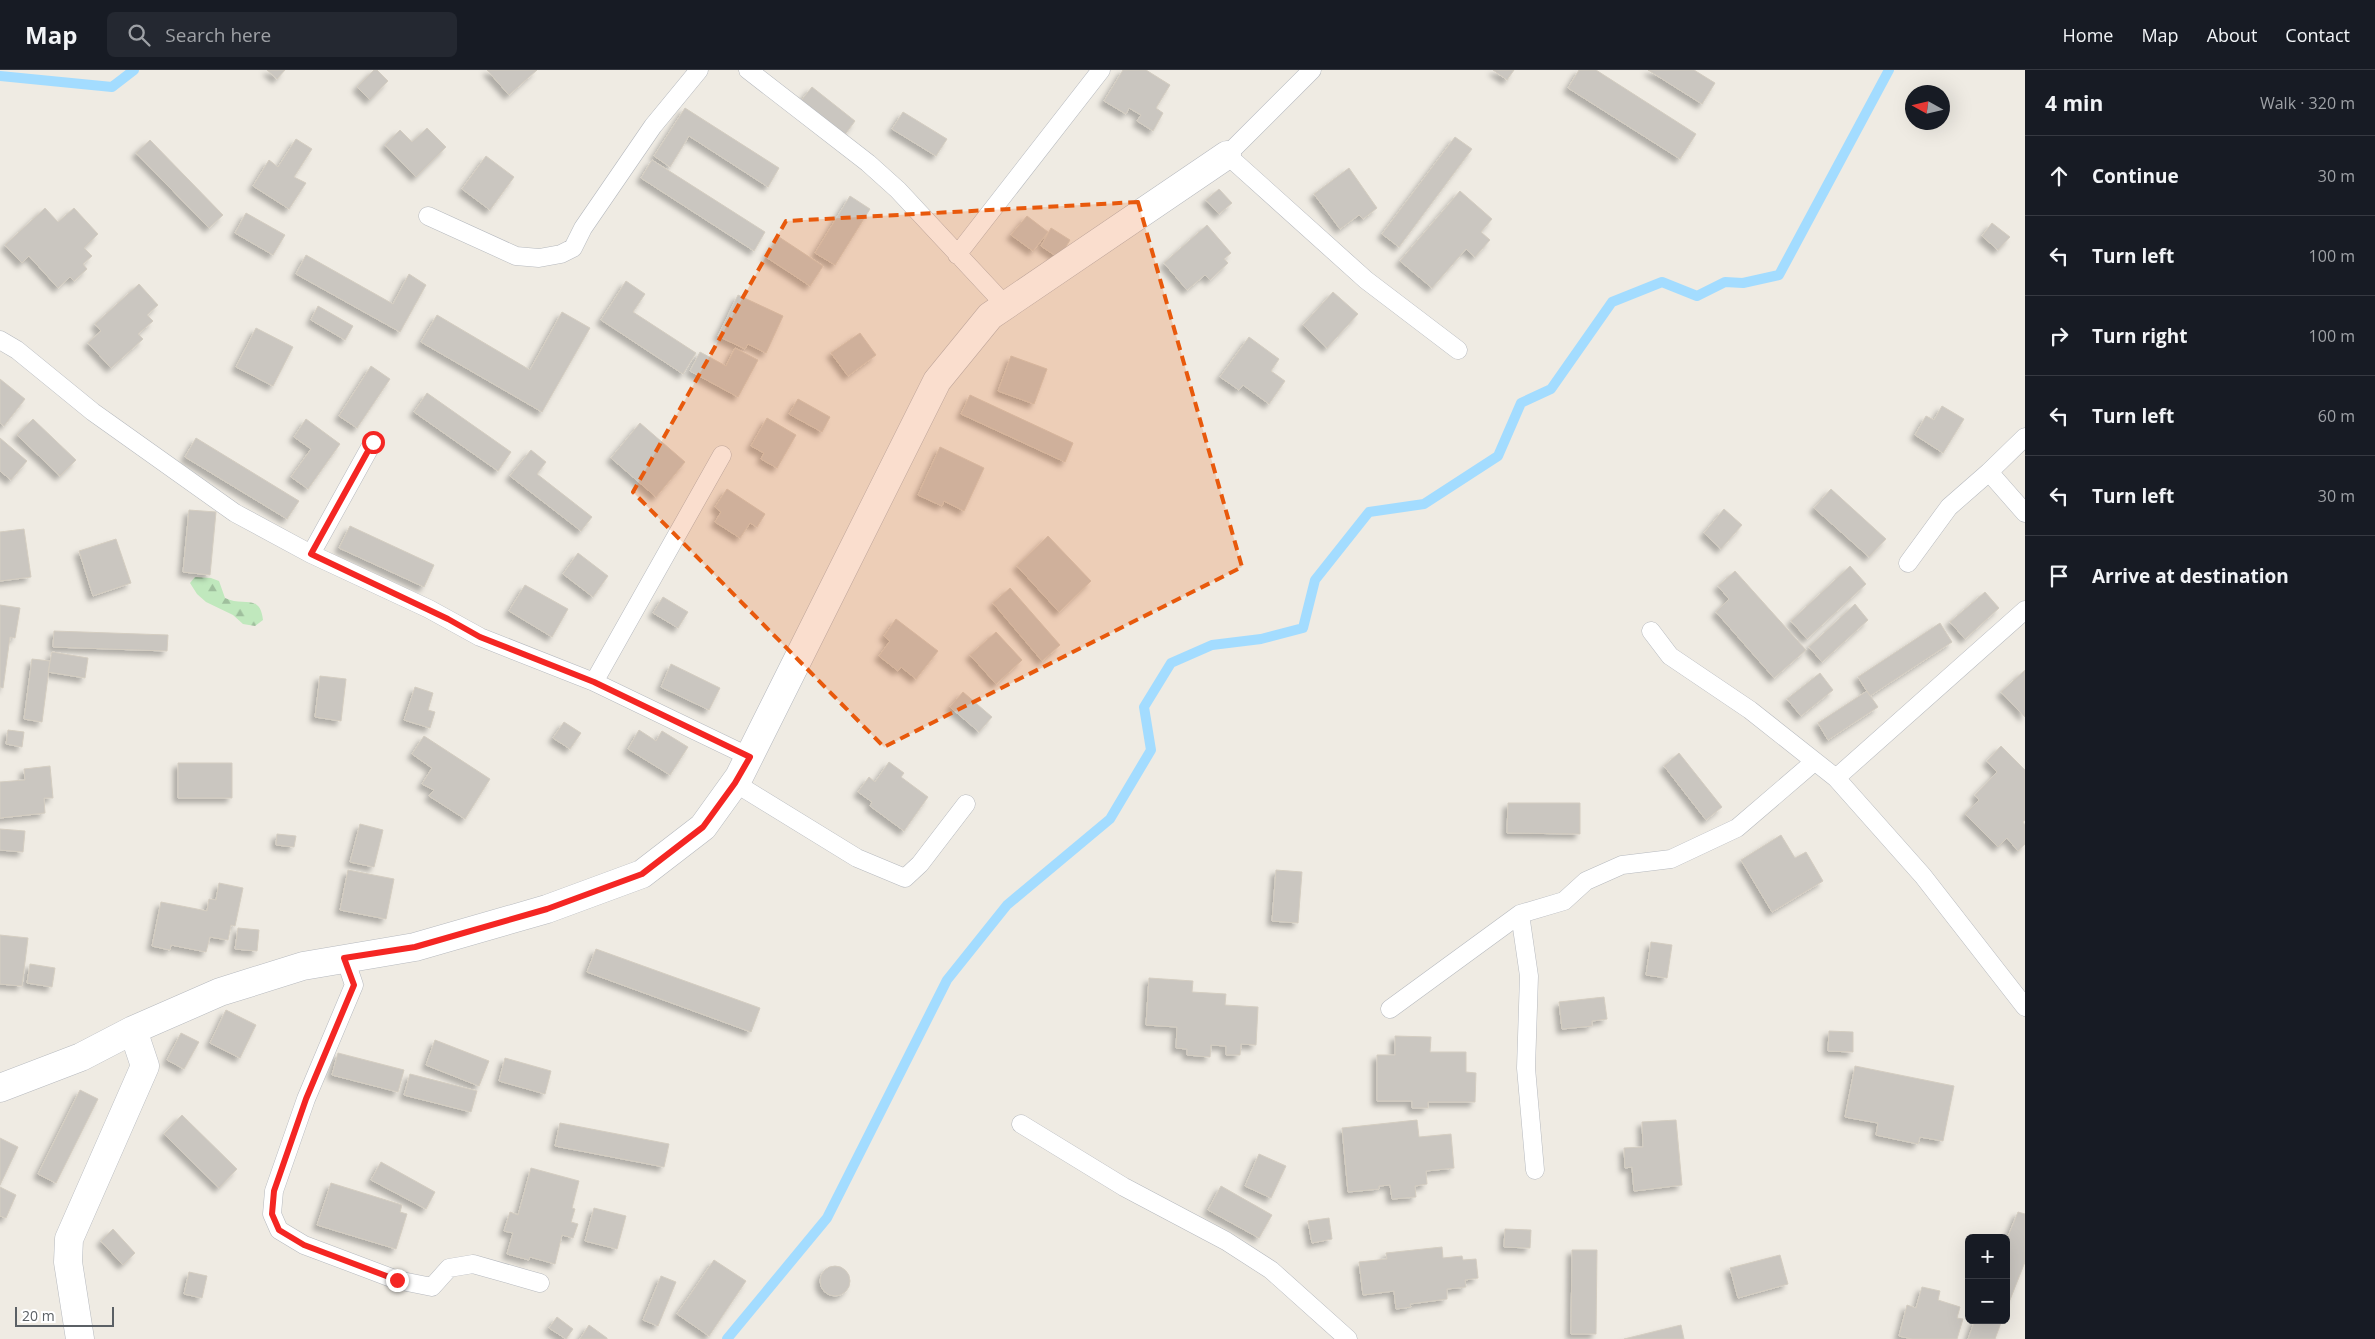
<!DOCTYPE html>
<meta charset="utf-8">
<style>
:root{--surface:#171b24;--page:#242831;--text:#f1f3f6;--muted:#9ea1a6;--line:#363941}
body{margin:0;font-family:"Open Sans",sans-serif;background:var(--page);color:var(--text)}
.controls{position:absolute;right:15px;bottom:15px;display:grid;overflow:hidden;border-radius:8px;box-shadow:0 5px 20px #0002}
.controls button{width:45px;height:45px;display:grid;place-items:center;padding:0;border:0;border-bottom:1px solid var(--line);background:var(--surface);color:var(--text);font:25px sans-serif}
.compass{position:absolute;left:1905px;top:15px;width:45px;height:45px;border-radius:50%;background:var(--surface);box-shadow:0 5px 20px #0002;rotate:278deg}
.scale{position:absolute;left:15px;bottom:12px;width:99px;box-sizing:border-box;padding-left:5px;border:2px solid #5b6065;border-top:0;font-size:14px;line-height:18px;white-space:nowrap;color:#5b6065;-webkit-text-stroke:4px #fff;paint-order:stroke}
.stop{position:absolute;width:15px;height:15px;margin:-11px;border:4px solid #f42623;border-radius:50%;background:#fff}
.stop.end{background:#f42623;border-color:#fff;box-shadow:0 1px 5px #0008}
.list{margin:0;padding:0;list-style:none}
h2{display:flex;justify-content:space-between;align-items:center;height:65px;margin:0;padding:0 20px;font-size:21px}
h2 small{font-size:16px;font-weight:400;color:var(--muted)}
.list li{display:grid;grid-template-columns:32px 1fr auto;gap:15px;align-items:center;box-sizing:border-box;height:80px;padding:0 20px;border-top:1px solid var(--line)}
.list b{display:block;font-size:19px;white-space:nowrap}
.list em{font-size:16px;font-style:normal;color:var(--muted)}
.icon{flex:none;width:28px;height:28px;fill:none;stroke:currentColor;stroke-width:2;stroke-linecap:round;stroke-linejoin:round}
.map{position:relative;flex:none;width:2025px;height:1269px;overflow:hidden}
header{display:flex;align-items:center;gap:30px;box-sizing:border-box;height:70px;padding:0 25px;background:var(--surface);border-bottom:1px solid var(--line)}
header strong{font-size:24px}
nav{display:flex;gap:28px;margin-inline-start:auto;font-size:18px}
.search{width:350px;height:45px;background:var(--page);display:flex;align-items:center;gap:12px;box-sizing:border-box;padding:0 18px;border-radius:8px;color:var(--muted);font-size:19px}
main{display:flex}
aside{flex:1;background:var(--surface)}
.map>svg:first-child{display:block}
</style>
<header>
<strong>Map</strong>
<div class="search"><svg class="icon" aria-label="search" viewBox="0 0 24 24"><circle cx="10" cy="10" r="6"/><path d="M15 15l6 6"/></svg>Search here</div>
<nav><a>Home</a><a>Map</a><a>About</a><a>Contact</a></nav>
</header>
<main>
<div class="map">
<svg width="2025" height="1269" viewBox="0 0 2025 1269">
<defs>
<pattern id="forest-firs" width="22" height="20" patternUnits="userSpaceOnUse" patternTransform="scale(1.25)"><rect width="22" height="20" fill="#c0e8bd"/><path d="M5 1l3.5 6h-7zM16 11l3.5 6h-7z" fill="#9fbf9d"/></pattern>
<filter id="shadow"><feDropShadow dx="-4.5" dy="4.5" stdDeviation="2.5" flood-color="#0004"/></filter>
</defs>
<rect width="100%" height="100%" fill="#efebe3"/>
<path fill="url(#forest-firs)" d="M195 507 211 508 219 511 225 528C243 537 260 523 263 550L255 556 243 554 233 545 206 532 197 524 190 513Z"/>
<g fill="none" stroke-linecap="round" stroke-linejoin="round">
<path stroke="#a3dcff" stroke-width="10" d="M0 6 112 17 134 0
M727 1269 827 1148 947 910 1007 835 1110 749 1151 680 1144 637 1171 593 1212 575 1261 569 1303 558 1315 510 1369 442 1424 434 1498 386 1521 333 1551 319 1612 232 1662 212 1697 226 1725 212 1743 213 1779 205 1889 0"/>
</g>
<path fill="#cac6c0" stroke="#d4cdc1" filter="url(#shadow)" d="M267 0H285L277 9Z
M374 0H377L388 11 370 30 357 17Z
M487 0H537L509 25Z
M1123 0H1146L1170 15 1156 38 1163 43 1153 61 1137 51 1141 45 1129 38 1126 44 1104 31Z
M1493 0H1514L1507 10Z
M1579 0H1596L1696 64 1680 89 1568 18Z
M1648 0H1694L1715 13 1702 34Z
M812 17 855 51 844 66 800 32Z
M685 38 779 98 768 117 689 66 670 97 654 86Z
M903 42 947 69 936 86 892 59Z
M427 58 446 77 416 107 385 75 400 60 412 72Z
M1455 67 1472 79 1399 177 1382 164Z
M296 69 312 79 294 107 306 113 289 139 253 116 269 90 278 97Z
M150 70 223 145 209 158 136 83Z
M486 86 514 107 490 140 462 119Z
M652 90 765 162 754 181 641 108Z
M1349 98 1377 138 1363 149 1359 145 1340 159 1314 124Z
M1219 119 1232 133 1219 144 1206 130Z
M1460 121 1492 149 1481 162 1490 170 1475 187 1466 179 1432 218 1400 191Z
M850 126 870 139 835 195 815 183Z
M45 138 58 152 74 138 98 164 84 178 92 186 83 194 87 199 74 211 70 207 58 218 29 186 22 193 5 175Z
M246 143 285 165 273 185 235 163Z
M1027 146 1048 162 1033 181 1011 165Z
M1992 153 2010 167 1998 180 1982 166Z
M1207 155 1231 183 1224 189 1228 193 1210 210 1205 205 1187 220 1164 193Z
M1051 158 1070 170 1059 188 1041 176Z
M779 167 823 196 810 216 766 187Z
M306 185 393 234 409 204 426 215 400 262 296 204Z
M626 211 645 224 633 242 696 283 683 304 601 250Z
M139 214 158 235 147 245 153 251 138 264 143 269 111 298 88 273 101 261 95 254Z
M1333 222 1358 244 1327 278 1303 255Z
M738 225 783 246 766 283 748 274 745 279 718 266Z
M318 236 353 256 345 270 311 250Z
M562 242 590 258 542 342 421 272 437 245 530 300Z
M256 258 293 277 273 316 236 297Z
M860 263 876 285 848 306 831 283Z
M1249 267 1279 289 1271 301 1285 311 1269 334 1243 315 1239 320 1220 307Z
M735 278 758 290 738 327 690 301 700 282 726 296Z
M1011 286 1047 299 1034 334 998 321Z
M371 296 390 309 357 358 339 346Z
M0 309 25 329 4 356 0 353Z
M427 323 511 382 498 401 414 342Z
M970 325 1073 373 1065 392 961 344Z
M798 329 830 347 822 362 789 344Z
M1942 336 1964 349 1943 383 1915 365 1926 346 1934 350Z
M767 348 796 365 777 398 761 389 764 383 751 376Z
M33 349 76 390 60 406 17 365Z
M306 349 340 374 308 419 291 407 311 379 294 367Z
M640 353 685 392 656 427 611 388Z
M0 368 27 391 11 410 0 401Z
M196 368 299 431 287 449 185 387Z
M940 377 984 398 964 441 944 431 942 436 918 425Z
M531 380 546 392 537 404 592 447 581 461 510 406Z
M727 419 765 444 757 457 750 453 740 468 715 452 721 442 715 437Z
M1831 419 1886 469 1869 487 1814 438Z
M1724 439 1742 455 1721 479 1704 463Z
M189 440 216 442 210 505 183 502Z
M350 456 434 495 424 517 339 478Z
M24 459 31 507 0 511V462Z
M1048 466 1091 511 1059 542 1017 496Z
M116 469 131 513 93 526 79 481Z
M578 483 608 506 593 527 563 504Z
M1850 496 1866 514 1807 569 1791 551Z
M1735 501 1806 580 1774 608 1716 542 1729 529 1718 516Z
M525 515 568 539 552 567 509 541Z
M1010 518 1060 575 1042 591 993 533Z
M1985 522 1999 538 1965 569 1950 552Z
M663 527 688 542 678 558 653 543Z
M1855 534 1868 550 1822 592 1809 577Z
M0 535 20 538 15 568 10 567 3 618 0 617Z
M896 549 938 581 916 609 901 597 898 601 879 586 890 571 884 566Z
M1940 553 1952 572 1870 626 1858 607Z
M54 561 168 565 167 581 53 577Z
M996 562 1022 590 996 614 970 585Z
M52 582 88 588 85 608 48 602Z
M32 589 50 591 42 652 24 649Z
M671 594 720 618 709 640 661 617Z
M2025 600V647L2001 622Z
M1820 603 1833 620 1801 646 1787 629Z
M320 606 346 609 341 651 315 647Z
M415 617 433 623 428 640 435 642 430 658 404 650Z
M1867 621 1878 637 1828 670 1818 653Z
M963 622 992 647 979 662 950 637Z
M564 652 581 663 570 679 553 668Z
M8 660 24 662 22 677 6 674Z
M639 660 656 671 662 661 688 677 670 705 628 679Z
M424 666 490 709 465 749 429 726 434 720 422 714 432 698 412 684Z
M2001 676 2025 700V750L2023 752 2025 755V774L2018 781 2007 768 1998 777 1965 744 1979 730 1975 725 1997 702 1987 691Z
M1679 683 1722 737 1706 750 1664 696Z
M889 692 904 703 901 707 928 727 904 761 870 736 872 732 858 722 869 707 875 712Z
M178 693H232V728H178Z
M50 696 53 728H44L45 743 0 748V712L25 710 24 699Z
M1508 733H1580V764L1507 763Z
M360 754 383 760 374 797 350 792Z
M0 759 25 761 23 782 0 780Z
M277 764 296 766 294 777 276 775Z
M1781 765 1795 788 1806 782 1823 811 1772 842 1741 790Z
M348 800 394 809 386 849 340 840Z
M1276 800 1302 802 1298 853 1272 851Z
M219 813 243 818 235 856 231 855 228 870 210 867 206 882 171 875 170 880 152 876 161 832 207 841 209 829 216 830Z
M238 858 259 860 257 881 235 879Z
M0 865 28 868 22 916 0 914Z
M1651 872 1672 875 1667 908 1646 905Z
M596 879 760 938 751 962 587 902Z
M30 894 55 898 52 917 27 913Z
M1149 908 1193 911 1192 922 1226 924 1225 935 1258 937 1256 975 1241 974 1240 985H1226V976L1211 975 1210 987 1187 985V979L1176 978 1177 957 1146 955Z
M1604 927 1607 949 1592 951V956L1562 959 1559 932Z
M226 940 256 955 240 988 210 973Z
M1829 961 1853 962V982L1828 981Z
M181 963 199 972 184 999 167 990Z
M1395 966 1431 967 1430 982H1466V1002L1476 1003 1475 1032H1428V1038H1412V1031H1377V985H1395Z
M435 970 489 991 479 1016 426 995Z
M338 983 404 1000 398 1022 332 1005Z
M505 988 551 1001 545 1024 499 1011Z
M1855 996 1954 1016 1943 1071 1920 1067 1918 1074 1876 1065 1878 1053 1845 1047Z
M410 1004 477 1021 471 1042 404 1025Z
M80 1020 98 1029 56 1113 38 1104Z
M182 1045 237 1099 219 1118 164 1064Z
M1417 1050 1419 1067 1451 1064 1454 1098 1426 1101 1427 1114 1415 1116 1416 1127 1392 1129 1390 1115 1379 1116V1119L1348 1122 1342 1058Z
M1676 1050 1682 1115 1634 1121 1632 1097 1625 1098 1624 1078 1643 1077 1642 1052Z
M560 1053 669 1074 664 1097 555 1076Z
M0 1068 18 1077 0 1115Z
M1259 1084 1286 1096 1271 1128 1245 1116Z
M381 1092 435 1122 426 1139 371 1110Z
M531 1098 579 1111 572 1138 575 1139 571 1152 578 1154 573 1168 562 1165 555 1194 530 1187 529 1190 507 1184 513 1163 504 1161 510 1142 518 1145Z
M331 1113 402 1135 400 1142 407 1144 396 1179 317 1155Z
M1221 1116 1272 1145 1259 1168 1208 1140Z
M0 1117 16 1125 6 1148 0 1146Z
M594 1138 626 1146 617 1179 585 1171Z
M2018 1142 2025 1144V1192L2006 1240V1171Z
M1329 1148 1332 1169 1312 1173 1308 1151Z
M113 1159 135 1183 123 1195 101 1171Z
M1505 1159 1531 1160 1530 1178 1504 1177Z
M1442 1177 1443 1188 1462 1186 1463 1190 1476 1189 1478 1208 1465 1210 1466 1217 1447 1219V1229L1410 1234 1411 1237 1396 1239 1394 1221 1363 1225 1359 1192 1387 1189 1386 1183Z
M1572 1180H1597L1596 1264H1571Z
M1780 1185 1788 1214 1738 1228 1730 1198Z
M714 1190 746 1211 709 1266 677 1244Z
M820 1211a15 15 0 1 1 30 0a15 15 0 1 1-30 0Z
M189 1202 207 1206 202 1228 184 1224Z
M661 1206 676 1212 658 1256 643 1250Z
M1922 1217 1940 1221 1938 1230 1960 1237 1957 1248 1963 1249 1957 1269H1912L1899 1266 1907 1235 1916 1238Z
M557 1247 573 1259 566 1269 549 1258Z
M1975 1250H2002L1995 1269H1968Z
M589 1255 607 1268V1269H580Z
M1681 1255 1684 1269H1624Z"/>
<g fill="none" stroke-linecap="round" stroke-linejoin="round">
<defs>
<path id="lane" d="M748 0 868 93 898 120 1006 236
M1312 0 1227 85 1366 210 1458 280
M428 146 516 186 539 188 561 184 573 178 583 158 653 56 699 0
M957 185 1101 0
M0 270 17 280 93 342 235 443 311 484 429 539 480 567 594 612 750 687
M2025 367 1989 402 2025 443
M311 484 373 372
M1908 493 1949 437 1989 402
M1651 561 1670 586 1750 640 1836 708 1923 806 2025 937
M594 612 722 385
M1836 708 2025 540
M735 713 857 788 905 808 920 794 966 734
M1520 844 1529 906 1526 998 1535 1100
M345 888 354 915 306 1029 274 1121 272 1144 279 1160 304 1175 397 1210 432 1217 449 1198 473 1194 540 1213
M1390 939 1520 844 1564 831 1586 811 1622 795 1671 789 1737 758 1814 692
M1021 1054 1124 1117 1226 1171 1271 1200 1348 1269"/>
<path id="street" d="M0 1018 81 987 133 960 220 922 303 896 415 877 547 839 642 804 703 757 739 707 937 311 990 246 1227 85
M80 1269 68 1192 69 1169 145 996 133 960"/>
</defs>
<use href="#lane" stroke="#b6b9be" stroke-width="19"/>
<use href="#street" stroke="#b6b9be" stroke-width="29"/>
<use href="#lane" stroke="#fff" stroke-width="18"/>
<use href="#street" stroke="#fff" stroke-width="28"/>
</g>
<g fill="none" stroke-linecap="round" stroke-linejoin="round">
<path stroke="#f42623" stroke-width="6" d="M373 372 311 484 448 549 480 567 594 612 750 687 735 713 703 757 642 804 547 839 415 877 344 888 354 915 306 1029 274 1121 272 1144 279 1160 304 1175 397 1210"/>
</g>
<path fill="#e8590c" fill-opacity="0.2" stroke="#e8590c" stroke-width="4" stroke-dasharray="10 6" stroke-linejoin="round" d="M1138 132 1242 497 884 677 633 422 786 151Z"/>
</svg>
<div class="controls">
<button>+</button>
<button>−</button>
</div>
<svg class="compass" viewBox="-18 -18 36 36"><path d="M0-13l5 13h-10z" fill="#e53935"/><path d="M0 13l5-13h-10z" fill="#9ea1a6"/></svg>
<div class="scale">20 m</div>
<div class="stop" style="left:373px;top:372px"></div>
<div class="stop end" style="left:397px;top:1210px"></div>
</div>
<aside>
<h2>4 min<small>Walk · 320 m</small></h2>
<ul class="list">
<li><svg class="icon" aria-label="ahead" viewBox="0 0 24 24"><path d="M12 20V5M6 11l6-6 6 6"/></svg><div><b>Continue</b></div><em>30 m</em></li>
<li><svg class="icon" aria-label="left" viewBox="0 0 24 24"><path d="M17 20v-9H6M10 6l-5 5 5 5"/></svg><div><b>Turn left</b></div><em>100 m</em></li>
<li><svg class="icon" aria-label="right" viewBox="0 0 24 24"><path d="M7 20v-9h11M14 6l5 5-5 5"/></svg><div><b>Turn right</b></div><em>100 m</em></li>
<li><svg class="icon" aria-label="left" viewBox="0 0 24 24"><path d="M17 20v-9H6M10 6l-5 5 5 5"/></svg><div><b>Turn left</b></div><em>60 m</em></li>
<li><svg class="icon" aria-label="left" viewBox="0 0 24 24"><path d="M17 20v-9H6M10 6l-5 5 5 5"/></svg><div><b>Turn left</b></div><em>30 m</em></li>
<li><svg class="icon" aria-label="arrive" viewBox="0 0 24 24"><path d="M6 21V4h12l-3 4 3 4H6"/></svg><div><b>Arrive at destination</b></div></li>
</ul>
</aside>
</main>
